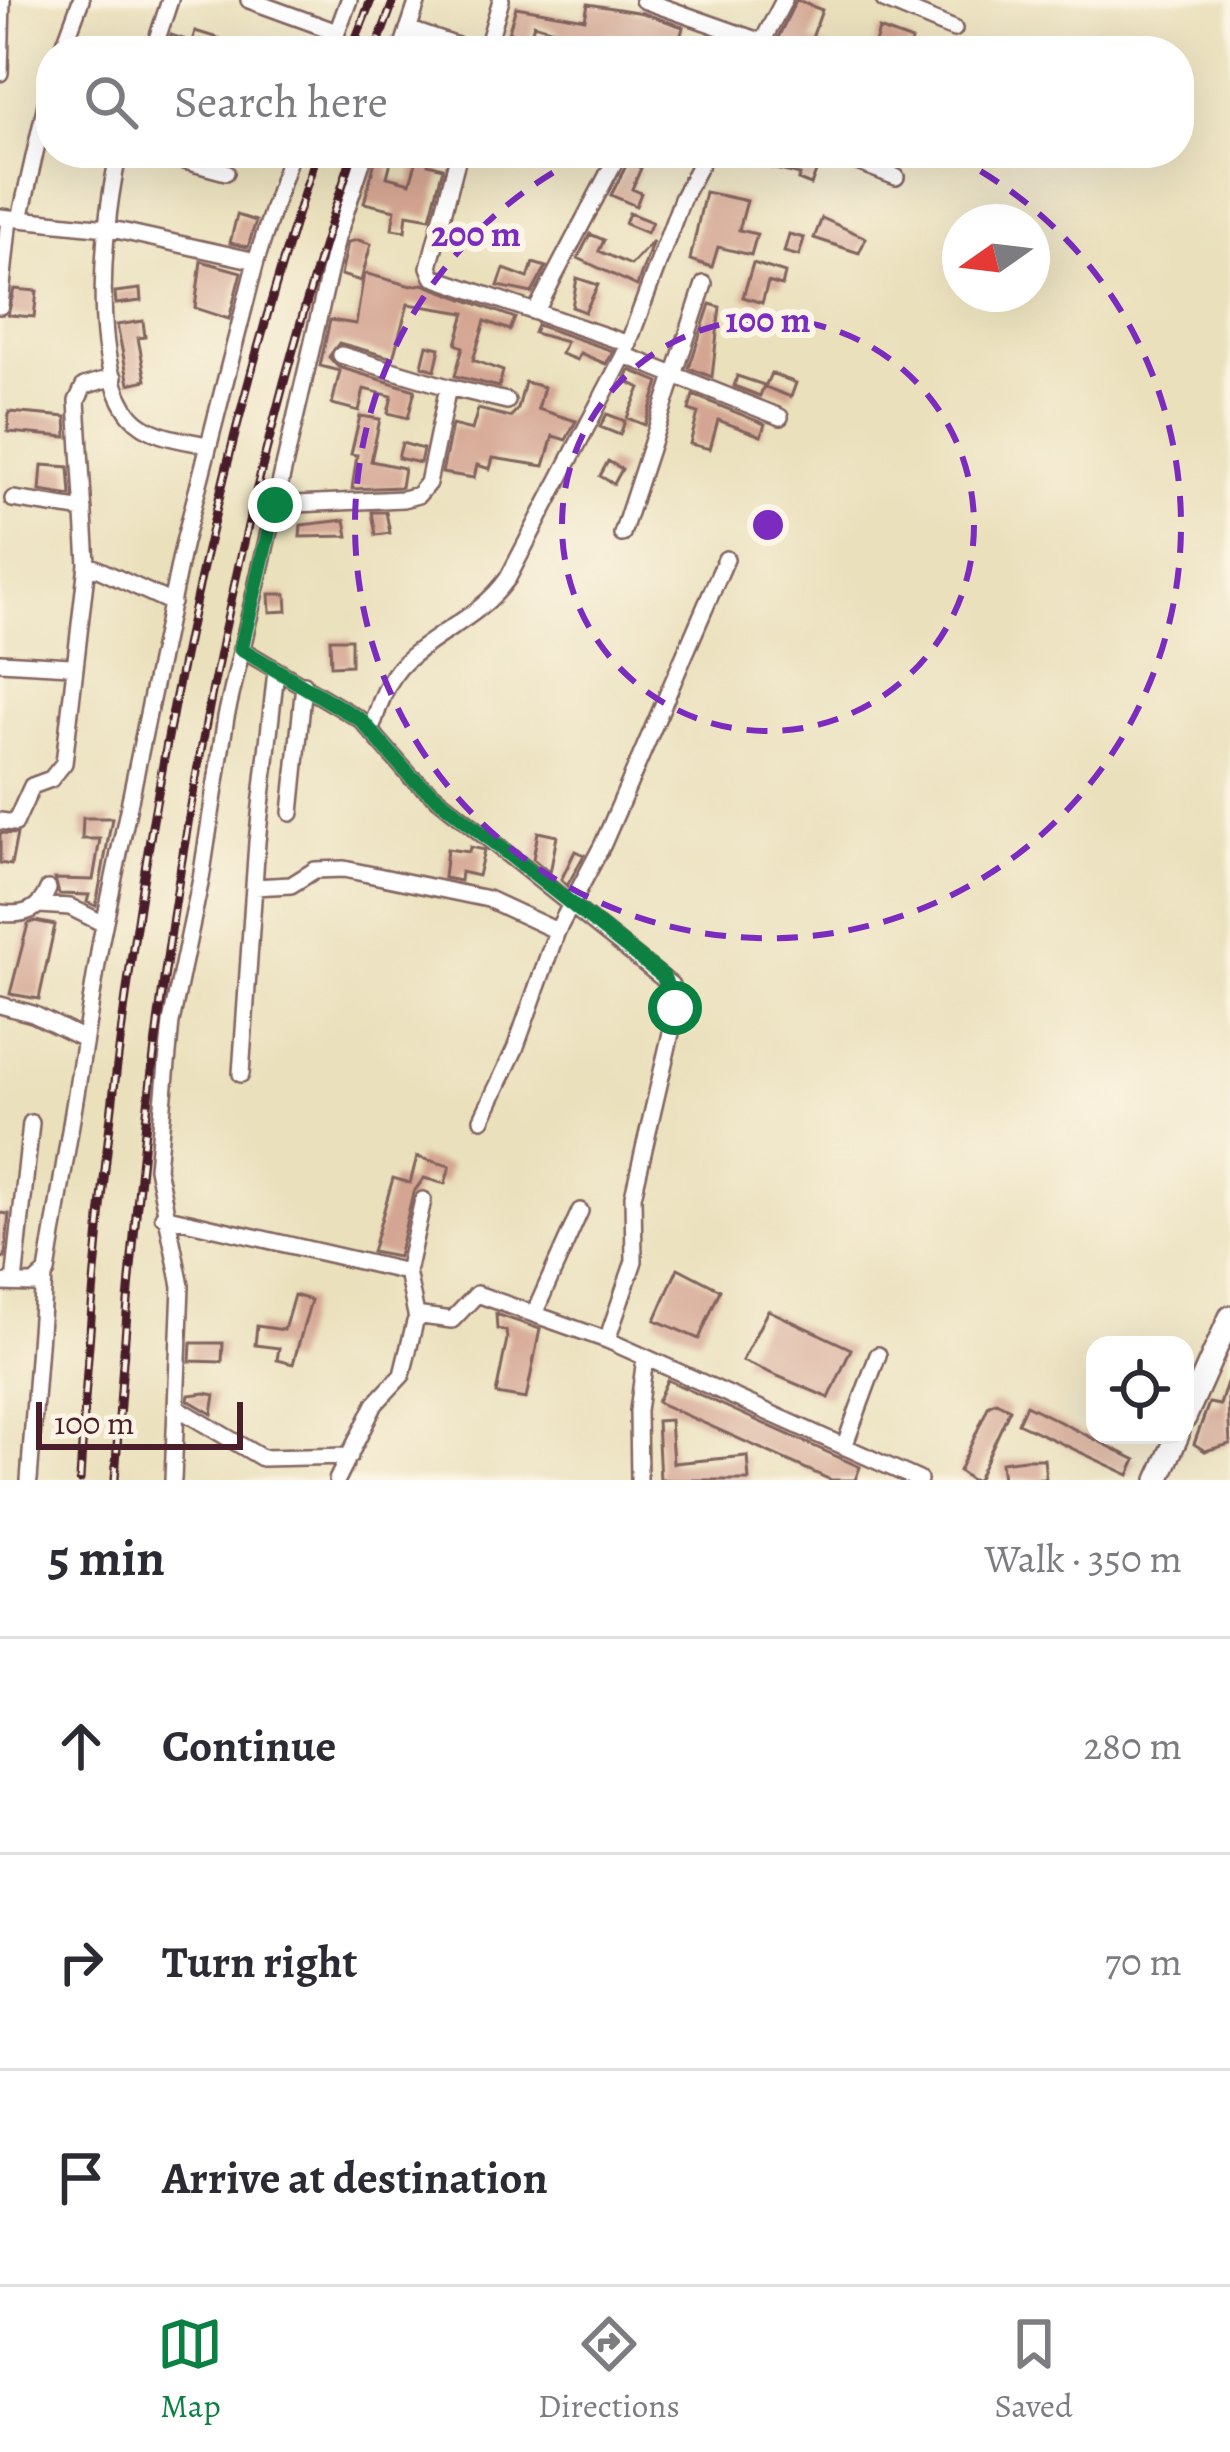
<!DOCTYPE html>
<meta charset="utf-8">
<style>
:root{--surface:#fff;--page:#f7f7f7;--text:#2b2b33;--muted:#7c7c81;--line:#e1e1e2;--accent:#0b8043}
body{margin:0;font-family:Alegreya,serif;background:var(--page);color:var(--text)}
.controls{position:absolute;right:36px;bottom:36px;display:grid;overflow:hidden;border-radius:24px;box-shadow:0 12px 48px #0002}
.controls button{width:108px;height:108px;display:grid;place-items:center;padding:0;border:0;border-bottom:3px solid var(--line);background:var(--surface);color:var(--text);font:60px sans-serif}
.compass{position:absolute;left:942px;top:204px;width:108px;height:108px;border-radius:50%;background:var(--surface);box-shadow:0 12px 48px #0002;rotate:256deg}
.scale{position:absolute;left:36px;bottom:30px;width:207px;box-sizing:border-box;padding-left:12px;border:6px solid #4a1f2b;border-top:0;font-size:33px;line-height:42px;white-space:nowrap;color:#4a1f2b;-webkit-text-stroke:9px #fcf5e5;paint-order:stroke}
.stop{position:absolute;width:36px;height:36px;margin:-27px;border:9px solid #0b8043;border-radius:50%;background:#fff}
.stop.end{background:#0b8043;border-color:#fff;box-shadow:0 3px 12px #0008}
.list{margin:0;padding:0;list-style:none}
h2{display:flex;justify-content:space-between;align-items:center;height:156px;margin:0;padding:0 48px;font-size:51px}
h2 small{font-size:39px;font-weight:400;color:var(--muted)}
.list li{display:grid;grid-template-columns:78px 1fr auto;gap:36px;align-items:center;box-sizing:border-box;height:216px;padding:0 48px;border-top:3px solid var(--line)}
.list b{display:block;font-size:45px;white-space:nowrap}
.list em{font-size:39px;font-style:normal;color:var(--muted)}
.icon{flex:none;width:66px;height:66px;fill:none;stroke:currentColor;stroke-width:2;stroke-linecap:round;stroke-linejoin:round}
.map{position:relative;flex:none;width:1230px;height:1480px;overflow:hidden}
.search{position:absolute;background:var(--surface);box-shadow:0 12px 48px #0002;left:36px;right:36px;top:36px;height:132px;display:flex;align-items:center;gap:30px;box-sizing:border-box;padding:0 42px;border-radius:48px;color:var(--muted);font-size:45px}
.sheet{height:804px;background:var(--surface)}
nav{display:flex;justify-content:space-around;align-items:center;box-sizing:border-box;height:168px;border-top:3px solid var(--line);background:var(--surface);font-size:33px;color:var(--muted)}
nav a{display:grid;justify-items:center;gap:6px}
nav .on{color:var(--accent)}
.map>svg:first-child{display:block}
</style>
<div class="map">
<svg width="1230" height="1480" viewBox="0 0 1230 1480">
<rect width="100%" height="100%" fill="#fcf5e5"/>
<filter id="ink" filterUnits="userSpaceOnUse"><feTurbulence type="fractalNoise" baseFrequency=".00833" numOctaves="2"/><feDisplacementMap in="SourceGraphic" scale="24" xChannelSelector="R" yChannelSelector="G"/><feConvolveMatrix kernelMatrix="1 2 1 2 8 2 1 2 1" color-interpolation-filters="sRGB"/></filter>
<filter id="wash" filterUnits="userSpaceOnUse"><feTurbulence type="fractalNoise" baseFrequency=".004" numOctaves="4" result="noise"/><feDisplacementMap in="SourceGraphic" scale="48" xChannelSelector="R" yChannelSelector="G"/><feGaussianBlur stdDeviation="2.7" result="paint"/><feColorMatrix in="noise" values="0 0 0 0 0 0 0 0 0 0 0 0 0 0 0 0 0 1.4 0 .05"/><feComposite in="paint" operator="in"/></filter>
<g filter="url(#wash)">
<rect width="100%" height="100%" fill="#eae0bc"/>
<g id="blocks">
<path fill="#d4a592" d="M796 0 822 10 811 41 836 51 772 50Z
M588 4 643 13 683 27 677 51H635L637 43 609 34 604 51H551L557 31 534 24 526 51H503L516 7 585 19Z
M879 29 912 41 909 51H873Z
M195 31 221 39 217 51H166L171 35 192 42Z
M377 153H393L387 177 410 183 419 153H430L428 164 443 168 430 218 407 214 405 231 392 229 395 210 364 203Z
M768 153H797L820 161 811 185 798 180 800 175 763 166Z
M628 162 641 168 632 189 641 193 636 206 611 195Z
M705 192 747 201 739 230 757 234 751 255 718 247 712 267 690 260Z
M629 213 652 222 647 233 625 224Z
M237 215 256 221 248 247 230 243Z
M822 218 866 238 859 253 814 238Z
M590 234 604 240 599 251 631 265 653 241 637 286 578 258Z
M789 234 804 238 799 256 784 252Z
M358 240 371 244 361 281 341 275 348 242Z
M201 261 241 272 229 319 195 308Z
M533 263 546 267 532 293 498 286 504 269 528 278Z
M753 263 785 273 782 286 768 282 762 303 743 297Z
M364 273 411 286 423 284 515 318 510 330 485 321 473 360 503 371 499 387 455 376 463 347 456 344 465 313 408 304 393 358 339 343 329 357 338 367 415 390 408 418 388 413 392 396 364 389 359 411 332 404 340 371 320 366 330 320 356 324Z
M577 278 598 285 585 312 572 307Z
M14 289 37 291 34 317 8 315Z
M140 289 141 301 116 304 115 292Z
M710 304 720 307 712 377 689 368Z
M143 321 145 337 138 338 146 380 129 384 117 325Z
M537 325 613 351 606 364 580 353 577 360 561 354 566 342 534 333Z
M427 345 440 348 435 370 422 366Z
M630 370 659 382 645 425 627 418 640 388 625 380Z
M771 373 796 383 791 397 765 387Z
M737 376 764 385 760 396 734 386Z
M525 382 544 387 538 409 576 421 566 440 553 436 544 466 493 458 490 469 477 465 474 478 442 473 452 425 472 430 478 409 510 417 518 409Z
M693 395 765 424 761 436 718 420 710 449 690 444 698 413 689 410Z
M9 412 66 417 67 437 8 432Z
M607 414 625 421 620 435 600 427Z
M360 416 380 419 371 461 404 468 401 487 352 489 357 455 351 454Z
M402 443 423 449 420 463 398 458Z
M608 461 622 469 614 484 600 476Z
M42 465 69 467 71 496 40 491Z
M372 512H386L390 533 376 535Z
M345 520 348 536 300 537 301 525Z
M269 594H286L287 611 270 612Z
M330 639H351V665L331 666Z
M83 818H112L96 906 87 902 89 895 59 894 55 879 93 880 100 839H82Z
M538 832 557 836 550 873 533 859Z
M0 833 17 834 11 865 0 863Z
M470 847 484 850 478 876 461 872 460 881 444 878 447 849 469 852Z
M575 851 584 855 567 886 561 880Z
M35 921 55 925 39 999 10 994 28 924Z
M417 1157 450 1166 445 1184 424 1178 413 1193 398 1257 372 1252 393 1178 410 1183Z
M0 1213 9 1214 5 1258 0 1257Z
M678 1268 720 1290 699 1339 655 1320Z
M294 1295 311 1300 293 1364 277 1360 279 1348 255 1345 257 1326 284 1330Z
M768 1310 851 1349 829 1398 742 1361Z
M496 1314 540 1329 526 1399 496 1394 507 1339 506 1331 497 1329Z
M191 1343H223L222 1362 190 1361Z
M667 1380 860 1467 855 1480H831L657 1402Z
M1227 1382 1230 1444 1205 1451 1194 1444 1209 1403 1220 1405Z
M205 1393 215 1395 212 1414 188 1400 189 1395Z
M996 1402 1010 1409 977 1480H971L959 1471 989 1405Z
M1026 1405 1136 1460 1129 1475 1018 1423Z
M670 1420 673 1463 747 1456 749 1480H660L657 1421Z
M1025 1459H1044L1046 1479 1003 1480 1001 1462Z"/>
</g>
</g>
<g filter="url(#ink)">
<use href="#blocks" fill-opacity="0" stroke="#82635e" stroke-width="3"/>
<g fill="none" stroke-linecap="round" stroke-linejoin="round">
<defs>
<path id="street" d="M249 0 337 32
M643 0 762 42
M884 0 954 29
M408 29 472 51
M759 48 784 0
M62 51 81 0
M153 51 170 0
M330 51 349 0
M401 51 418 0
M486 51 501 0
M0 73 2 0
M119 153C104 215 88 364 131 416 149 437 183 440 208 445
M155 153 226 172
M459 153 429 267 433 277 629 344
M834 153 896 177
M0 217 107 228 256 261
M20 219 51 82
M0 306 9 218
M536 311 619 153
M624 355 780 417
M448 387 507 401
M13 499 84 510
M275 505 403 499 418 495 428 483 448 387 341 355
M622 534 704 284
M87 564 172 603
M241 649 361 720 411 777 671 985 674 1020 633 1196 634 1261 607 1340
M0 662 71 666
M371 730C379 706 386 680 405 662 438 631 481 617 508 578L624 355 682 199 706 153
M291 813 304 684
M0 821 15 823 32 786 51 779 64 763 87 564 77 401 84 386 114 377
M254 887 291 885 315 870 344 869 488 899 557 931
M39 905 70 907 104 924
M0 913C23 916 39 912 48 889
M0 1005 33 1014 84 1039
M241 1074 257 842 276 671
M482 1119 515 1049 557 931 603 844 726 559
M163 1216 407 1272
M0 1283 34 1284 47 1272 101 940 183 546 256 261 291 153
M14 1283 31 1123
M534 1314 580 1211
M417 1319 407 1272 423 1200
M176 1407 262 1458 350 1456
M844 1447 878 1355
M29 1480 44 1278
M173 1480 181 1286 157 1168 171 1022 201 879 226 717 337 238 365 153
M337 1480 375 1404 402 1375 415 1322 422 1316 452 1320 477 1294 607 1340 919 1480
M639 1480 638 1411 645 1358"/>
<path id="secondary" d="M1185 1418 1230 1317
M1158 1480 1178 1435"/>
</defs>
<use href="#street" stroke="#82635e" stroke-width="20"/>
<use href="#secondary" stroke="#82635e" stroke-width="26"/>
<use href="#street" stroke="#fff" stroke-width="15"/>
<use href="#secondary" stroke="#fff" stroke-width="21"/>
<defs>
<path id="rail" d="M351 51 371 0
M375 51 394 0
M80 1480C105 1031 176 581 317 153
M115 1480C142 1030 210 582 353 153"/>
</defs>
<use href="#rail" stroke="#4a1f2b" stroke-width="9"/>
<use href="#rail" stroke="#fcf5e5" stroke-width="4.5" stroke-dasharray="14" stroke-linecap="butt"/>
</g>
</g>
<g fill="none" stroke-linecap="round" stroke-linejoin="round" filter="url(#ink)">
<path stroke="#0b8043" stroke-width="15" d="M275 505 241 649 361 720 411 777 663 976 675 1008"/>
</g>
<g fill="none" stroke="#7b2cbf" stroke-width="6" stroke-dasharray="21 15">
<circle cx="768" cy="525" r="206"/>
<path d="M949 154A413 413 0 1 1 587 154"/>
</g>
<circle cx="768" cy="525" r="18" fill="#7b2cbf" stroke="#fcf5e5" stroke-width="6"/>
<g font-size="36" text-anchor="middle" font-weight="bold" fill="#7b2cbf" stroke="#fcf5e5" stroke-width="12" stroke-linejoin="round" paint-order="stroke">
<text x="476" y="246">200 m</text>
<text x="768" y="332">100 m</text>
</g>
</svg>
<div class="controls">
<button><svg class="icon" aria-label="locate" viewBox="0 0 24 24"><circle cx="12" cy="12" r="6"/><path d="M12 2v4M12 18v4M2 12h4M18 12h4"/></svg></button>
</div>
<svg class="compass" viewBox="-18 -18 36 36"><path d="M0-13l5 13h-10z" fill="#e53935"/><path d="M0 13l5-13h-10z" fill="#7c7c81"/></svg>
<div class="scale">100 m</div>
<div class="stop" style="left:675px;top:1008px"></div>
<div class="stop end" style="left:275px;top:505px"></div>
<div class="search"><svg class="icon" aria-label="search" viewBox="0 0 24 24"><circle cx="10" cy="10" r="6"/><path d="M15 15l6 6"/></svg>Search here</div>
</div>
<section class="sheet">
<h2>5 min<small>Walk · 350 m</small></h2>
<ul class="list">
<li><svg class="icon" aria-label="ahead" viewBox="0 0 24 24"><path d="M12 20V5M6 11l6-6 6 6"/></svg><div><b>Continue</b></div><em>280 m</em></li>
<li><svg class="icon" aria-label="right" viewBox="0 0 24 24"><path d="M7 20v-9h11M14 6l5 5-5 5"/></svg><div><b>Turn right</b></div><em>70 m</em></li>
<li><svg class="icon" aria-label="arrive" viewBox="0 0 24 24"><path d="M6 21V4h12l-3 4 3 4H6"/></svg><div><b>Arrive at destination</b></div></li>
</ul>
</section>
<nav>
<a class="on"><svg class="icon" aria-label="map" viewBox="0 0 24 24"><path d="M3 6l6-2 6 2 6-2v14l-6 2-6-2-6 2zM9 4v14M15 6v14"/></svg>Map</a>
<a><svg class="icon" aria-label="directions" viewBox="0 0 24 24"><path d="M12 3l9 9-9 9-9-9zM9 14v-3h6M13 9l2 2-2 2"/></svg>Directions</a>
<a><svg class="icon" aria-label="saved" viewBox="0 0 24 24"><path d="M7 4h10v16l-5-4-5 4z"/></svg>Saved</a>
</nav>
